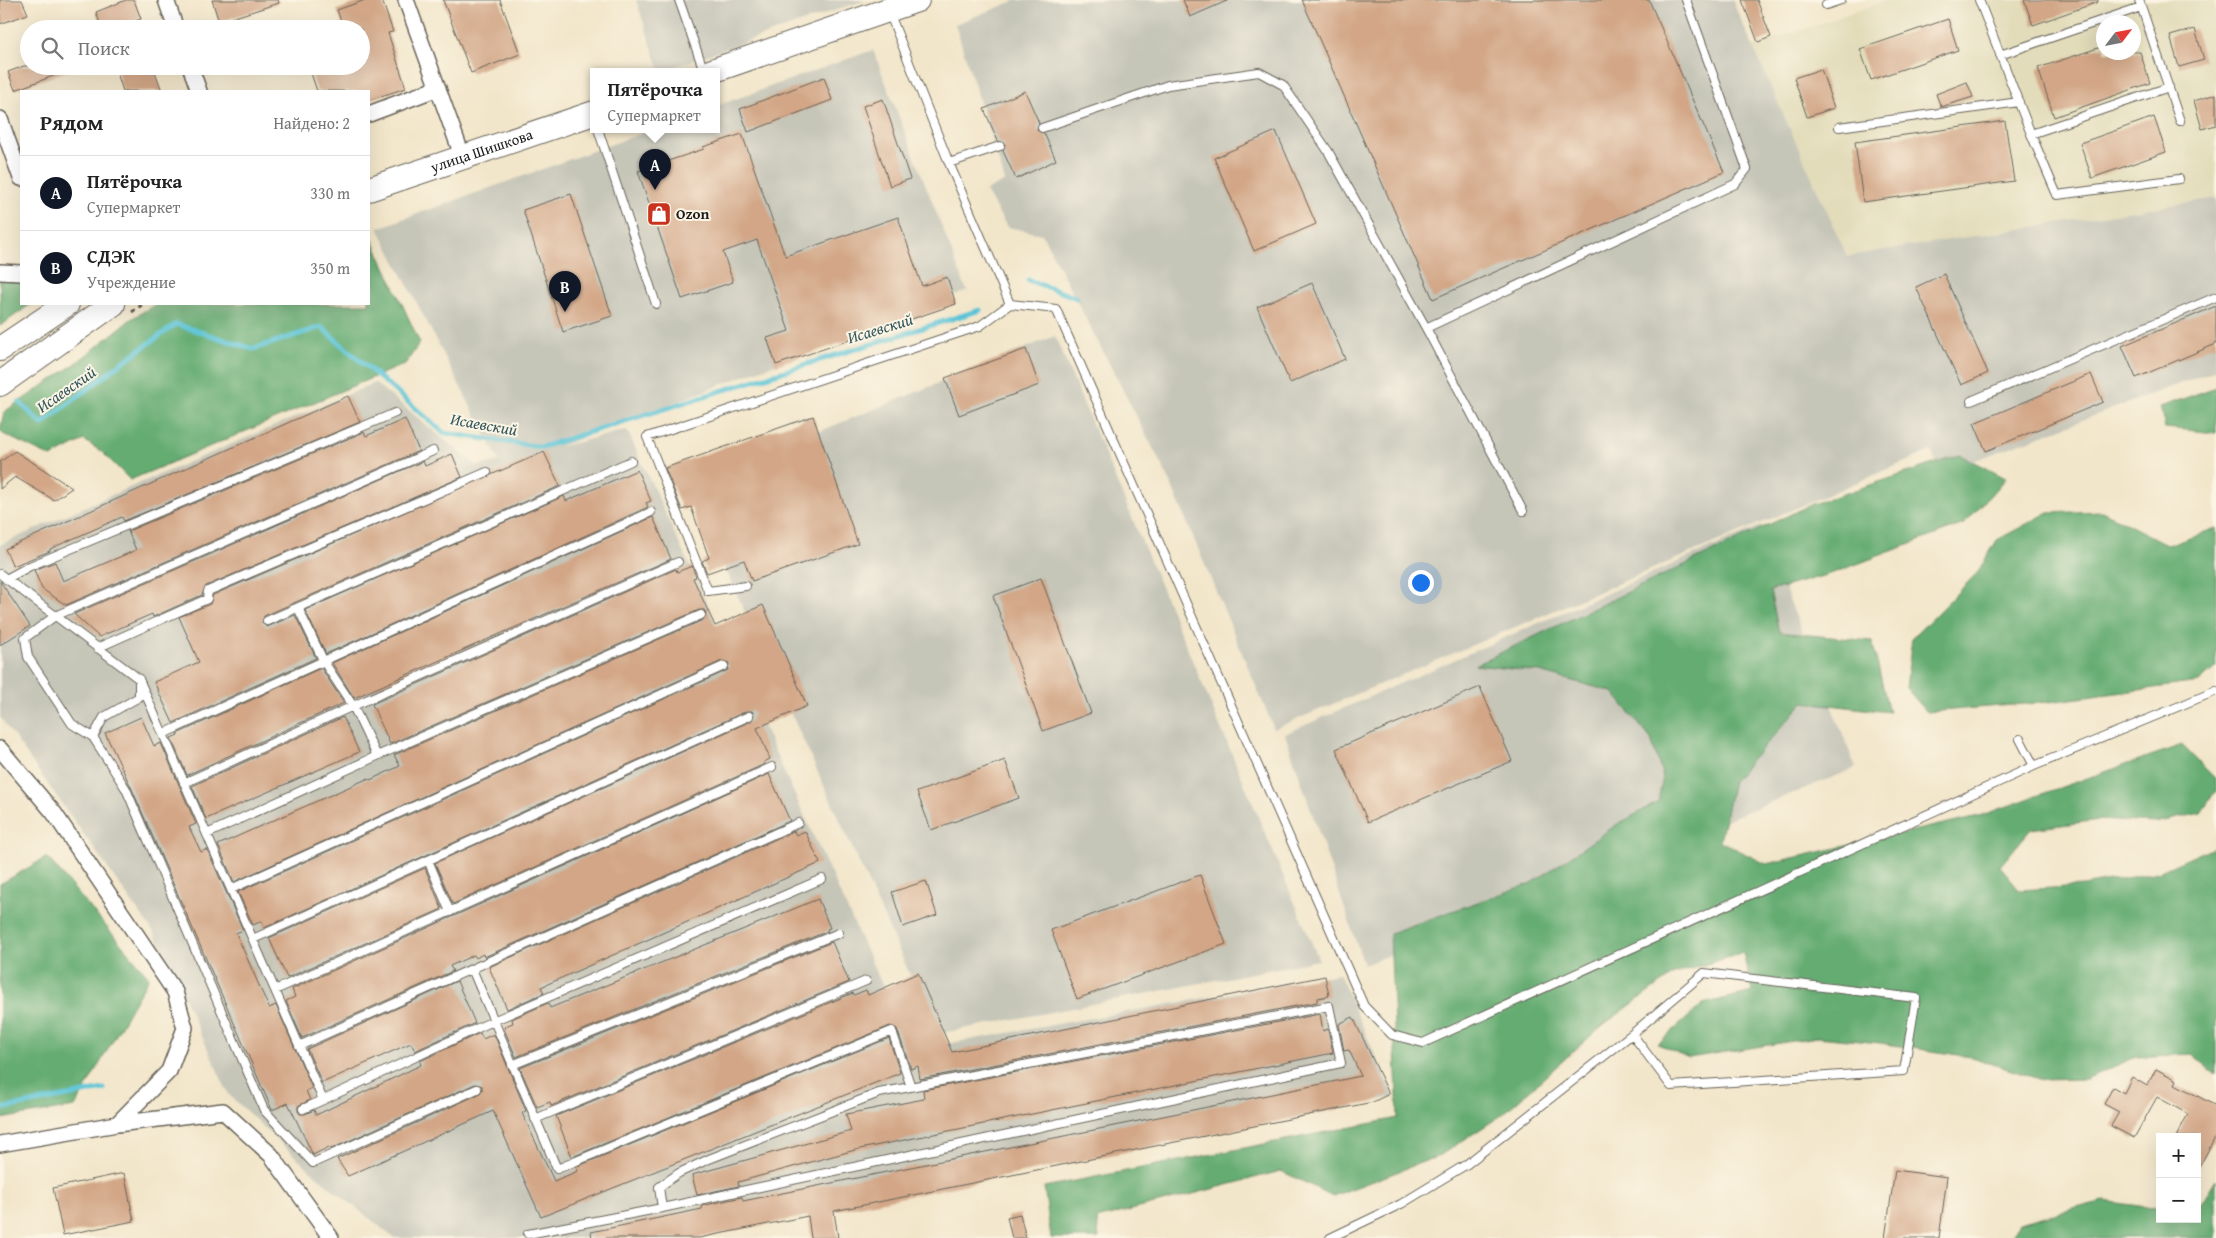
<!DOCTYPE html>
<html lang="ru">
<meta charset="utf-8">
<style>
:root{--surface:#fff;--page:#f2f2f2;--text:#222;--muted:#767676;--line:#e0e0e0;--accent:#111827}
body{margin:0;font-family:"Gentium Book Plus",serif;background:var(--page);color:var(--text)}
.controls{position:absolute;right:15px;bottom:15px;display:grid;overflow:hidden;border-radius:0px;box-shadow:0 5px 20px #0002}
.controls button{width:45px;height:45px;display:grid;place-items:center;padding:0;border:0;border-bottom:1px solid var(--line);background:var(--surface);color:var(--text);font:25px sans-serif}
.compass{position:absolute;left:2096px;top:15px;width:45px;height:45px;border-radius:50%;background:var(--surface);box-shadow:0 5px 20px #0002;rotate:58deg}
.you{position:absolute;left:1420px;top:582px;width:18px;height:18px;margin:-12px;border:4px solid #fff;border-radius:50%;background:#1a73e8;box-shadow:0 0 0 8px #1a73e833}
.badge{display:grid;place-items:center;width:32px;height:32px;border-radius:50%;background:var(--accent);color:#fff;font-size:16px;font-weight:700}
.pin{position:absolute;translate:-50% -41px;filter:drop-shadow(0 1px 2px #0008)}
.pin::after{content:'';position:absolute;top:26px;width:18px;height:15px;background:inherit;clip-path:polygon(0 0,100% 0,50% 100%)}
.popup{position:absolute;left:590px;top:68px;width:130px;height:65px;box-sizing:border-box;display:grid;place-content:center;border-radius:0px;background:var(--surface);filter:drop-shadow(0 1px 4px #0005);font-size:16px;white-space:nowrap;color:var(--muted)}
.popup b{font-size:19px;color:var(--text)}
.popup::after{content:'';position:absolute;left:50%;top:100%;margin-left:-10px;border:10px solid transparent;border-top-color:var(--surface)}
.list{margin:0;padding:0;list-style:none}
h2{display:flex;justify-content:space-between;align-items:center;height:65px;margin:0;padding:0 20px;font-size:21px}
h2 small{font-size:16px;font-weight:400;color:var(--muted)}
.list li{display:grid;grid-template-columns:32px 1fr auto;gap:15px;align-items:center;box-sizing:border-box;height:75px;padding:0 20px;border-top:1px solid var(--line)}
.list b{display:block;font-size:19px;white-space:nowrap}
.list p{margin:0;font-size:16px;white-space:nowrap;color:var(--muted)}
.list em{font-size:16px;font-style:normal;color:var(--muted)}
.icon{flex:none;width:28px;height:28px;fill:none;stroke:currentColor;stroke-width:2;stroke-linecap:round;stroke-linejoin:round}
.map{position:relative;flex:none;width:2216px;height:1238px;overflow:hidden}
.search{position:absolute;background:var(--surface);box-shadow:0 5px 20px #0002;left:20px;top:20px;width:350px;height:55px;display:flex;align-items:center;gap:12px;box-sizing:border-box;padding:0 18px;border-radius:28px;color:var(--muted);font-size:19px}
.panel{position:absolute;background:var(--surface);box-shadow:0 5px 20px #0002;left:20px;top:90px;width:350px;height:215px;border-radius:0px}
.map>svg:first-child{display:block}
</style>
<div class="map">
<svg width="2216" height="1238" viewBox="0 0 2216 1238">
<rect width="100%" height="100%" fill="#fcf5e5"/>
<filter id="ink" filterUnits="userSpaceOnUse"><feTurbulence type="fractalNoise" baseFrequency=".02" numOctaves="2"/><feDisplacementMap in="SourceGraphic" scale="10" xChannelSelector="R" yChannelSelector="G"/><feConvolveMatrix kernelMatrix="1 2 1 2 8 2 1 2 1" color-interpolation-filters="sRGB"/></filter>
<filter id="wash" filterUnits="userSpaceOnUse"><feTurbulence type="fractalNoise" baseFrequency=".0096" numOctaves="4" result="noise"/><feDisplacementMap in="SourceGraphic" scale="20" xChannelSelector="R" yChannelSelector="G"/><feGaussianBlur stdDeviation="1.12" result="paint"/><feColorMatrix in="noise" values="0 0 0 0 0 0 0 0 0 0 0 0 0 0 0 0 0 1.4 0 .05"/><feComposite in="paint" operator="in"/></filter>
<g filter="url(#wash)">
<rect width="100%" height="100%" fill="#f2e6ca"/>
<path fill="#e2dcba" fill-rule="evenodd" d="M1888 0H2212L2216 9V198L1847 256 1752 47ZM2104 22H2134V52H2104Z"/>
<path fill="#c5c5b8" d="M636 0H865L662 71H660Z
M1017 0H1732L1847 256 2216 198V370L1941 473 1931 451 1274 729 1168 477 1042 234 1007 227 986 191 1005 181 955 24Z
M873 50 967 291 558 447 627 430 912 1050 1339 974 1394 1097 699 1238H394L319 1178 229 1095 154 933 0 717V545L91 504 375 383 477 466 499 461 378 228 654 129H716V106Z
M1055 336 1319 960 937 1034 687 485Z
M1760 526 1856 768 1364 965 1285 734Z"/>
<path fill="#65ac72" stroke="#406447" d="M369 232 420 343 405 364 130 480 102 452 84 440 51 457 3 434 0 431 4 412 75 364 131 319 156 304H369Z
M0 277H21V304H31L0 326Z
M2216 387V433L2165 428 2160 407Z
M1960 455 2006 478 1964 524 1833 573 1770 591 1779 632 1872 641 1889 712 1804 702 1733 781 1720 841 1766 864 1979 816 2182 745 2216 779V791L2201 813 2155 823 2099 820 2031 829 2000 866 2020 890 2083 886 2158 872 2216 846V1074L2192 1054 2136 1057 2086 1079 2042 1080 1971 1057 1880 1043 1817 1037 1689 1058 1658 1044 1703 1004 1752 992 1743 953 1674 974 1603 1025 1502 1115 1439 1156 1333 1196 1281 1171 1097 1219 1099 1238H1051L1044 1187 1398 1118 1390 933 1532 883 1616 825 1658 802 1663 777 1651 739 1613 692 1540 672 1475 665 1810 505Z
M2102 511 2168 545 2216 528V667L2199 682 2049 702 1927 712 1906 688 1912 638 1978 572 1997 540 2047 513Z
M47 857 149 977 75 1107 0 1119V884Z
M2216 1179V1238H2009L2019 1223 2104 1201 2146 1207 2160 1206V1219H2197V1204L2201 1203Z"/>
<g fill="none" stroke-linecap="round" stroke-linejoin="round">
<path stroke="#5bc4d7" stroke-width="5" d="M1028 280 1077 298
M19 402 42 424 120 364 176 324 253 349 321 327 444 433 542 447 980 310
M0 1109 104 1089"/>
</g>
<g id="blocks">
<path fill="#d2a686" d="M0 0H22L28 14 0 24Z
M126 0H134L141 19 116 29H102L96 12Z
M212 0H278L279 3 219 22Z
M365 0H382L393 32 388 33 406 88 369 100V91H317L311 73 332 66H361V29H344L337 10Z
M443 0H500L520 54 471 73Z
M1183 0H1229L1190 17Z
M1302 0H1649L1724 172 1433 299Z
M1742 0H1757L1771 37 1758 42Z
M2024 0H2098V2L2033 25Z
M1948 19 1958 50 1871 80 1860 49Z
M2195 29 2204 60 2179 67 2170 36Z
M2104 46V52H2140L2150 83 2054 117 2038 68Z
M24 66H75V68L15 90 8 72Z
M136 66H153L162 91H123L117 73Z
M1821 69 1834 108 1807 117 1794 78Z
M824 77 832 100 748 132 740 109Z
M1967 82 1973 97 1941 107 1936 94Z
M1025 91 1039 123 1037 130 1044 133 1056 160 1016 179 1003 151 1005 144 998 141 984 109Z
M2216 94V125L2202 129 2194 101Z
M883 99 910 179 890 186 863 106Z
M2154 117 2166 152 2092 178 2080 143Z
M2005 121 2014 181 1863 202 1855 142Z
M1276 131 1316 224 1254 251 1214 158Z
M742 134 785 256 898 217 922 286 947 277 956 304 776 365 767 338 789 331 757 240 723 252 733 282 682 299 638 171 704 149 703 147Z
M571 194 612 316 563 332 523 210Z
M1944 274 1988 373 1961 385 1916 287Z
M1312 283 1345 359 1290 383 1257 307Z
M2216 306V344L2136 378 2122 346Z
M1026 349 1039 385 959 415 945 378Z
M2091 374 2103 402 1986 451 1974 423Z
M348 396 360 422 124 521 122 517 50 549V551L13 566 5 549Z
M813 416 858 544 752 581 744 560 707 573 702 561 709 558 691 507 682 510 665 468Z
M405 419 419 451 66 605 42 589 34 570 55 562 63 581 136 550 128 531 364 432 366 436Z
M15 451 72 488 54 500 15 477 0 489V462Z
M544 452 560 486 264 616 262 623 267 627 295 615 316 658 173 723 154 682 199 662 179 617 210 604 213 595Z
M452 454 462 477 206 586 202 595 153 617 152 614 99 637 74 614 423 461 425 466Z
M637 470 651 501 646 503 648 507 326 654 305 610 564 496 566 501Z
M653 517 671 559 354 698 332 663Z
M692 566 696 577 693 578 715 626 763 605 807 706 757 728 770 759 764 762 765 764 453 904 435 863 751 721 754 714 752 711H747L264 928 262 921 253 925 238 892 728 670 729 663 722 661 234 882 218 845 369 778 370 780 400 766 394 755 703 620 706 613 704 610H699L390 744 372 704 676 569 677 572Z
M1041 578 1091 713 1043 731 993 596Z
M0 581 30 626 0 645Z
M321 668 344 703 187 775 171 738 178 735 177 734Z
M1480 687 1512 761 1368 822 1336 749Z
M141 717 154 746 161 743 196 824 189 827 201 852 207 849 243 930 236 933 269 1008 276 1005 312 1088 306 1091 310 1100 298 1106V1111L300 1114H305L314 1110 316 1115 421 1065 420 1061 480 1033 483 1039 494 1034 526 1111 522 1113 554 1181 578 1171 576 1167 889 1038 900 1073 541 1217 493 1111 348 1176 337 1159 479 1094 482 1090V1086L475 1084 331 1149 329 1147 313 1155 288 1103 272 1110 131 787 105 733Z
M343 717 359 752 206 819 192 786Z
M1005 760 1019 798 931 830 917 792Z
M769 774 790 821 484 957 483 954 476 958 474 955 450 966 453 971 302 1038 286 1001 295 997 292 989Z
M794 831 796 835 805 831 820 863 541 987 544 993 507 1009 489 967Z
M425 868 442 909 287 978 269 938Z
M1200 875 1226 944 1077 999 1051 930Z
M926 881 937 915 903 927 892 892Z
M818 899 830 928 827 929 828 931 516 1057 504 1029 506 1028 505 1026 513 1023 512 1019 548 1003 550 1008Z
M832 942 849 982 551 1106 550 1102 537 1107 520 1068Z
M918 973 952 1052 1325 976 1329 996 1317 998V1002L920 1079 918 1066 911 1069 897 1029 890 1026 572 1157 556 1116 853 993 854 995 866 990 868 995Z
M457 981 475 1023 415 1051 411 1043 322 1083 307 1049Z
M1320 1014 1323 1031 1328 1029 1333 1053 855 1150 738 1182 739 1186 697 1195 692 1175 851 1131 846 1114 924 1099 923 1090Z
M1353 1017 1389 1094 1373 1102 834 1211 838 1238H811L808 1216 699 1238H592L591 1232 702 1209 701 1206 742 1197 743 1201 1361 1076 1349 1050 1344 1051 1339 1024Z
M2156 1069 2177 1080 2175 1084 2216 1106V1136L2197 1171V1137H2176L2188 1114 2157 1097 2134 1138 2111 1126 2119 1112 2104 1104 2113 1087 2124 1093 2132 1077 2147 1086Z
M1895 1170 1947 1177 1939 1238H1885Z
M124 1173 134 1221 63 1235 53 1188Z
M1020 1214 1026 1238H1012L1007 1217Z"/>
</g>
</g>
<g filter="url(#ink)">
<use href="#blocks" fill-opacity="0" stroke="#676359" stroke-width="1"/>
<g fill="none" stroke-linecap="round" stroke-linejoin="round">
<defs>
<path id="lane" d="M679 0 704 71
M1979 0 2031 134 2057 195 2179 179
M2139 0 2180 121
M1826 5 1841 0
M889 12 949 163 1010 304
M2000 55 2141 7
M1839 127 2019 102
M1042 128 1168 85 1259 72 1283 85 1328 151 1426 328 1523 511
M598 129 656 304
M2031 134 2169 87
M949 163 1000 146
M1426 328 1735 184 1747 169 1686 0
M1971 401 2216 297
M0 574 139 679 323 1100 303 1109
M6 579 30 566 395 413
M746 586 708 591 647 437 980 326 1010 304 1056 309 1364 1006 1392 1035 1423 1043 2034 766 2216 691
M298 608 324 662 353 706 377 756
M267 621 631 461
M97 648 207 599 208 591 487 472
M139 679V697L104 717 93 737 126 789 264 1110 313 1163 477 1089
M163 734 651 512
M93 737 72 724 28 657 25 638 55 616 433 451
M2020 739 2034 766
M184 783 353 706 678 562
M207 834 377 756 701 615
M428 860 450 912
M231 889 724 666
M253 939 749 716
M472 969 557 1169 892 1031 911 1087
M275 990 772 767
M299 1046 798 823
M512 1065 839 933
M323 1100 493 1021 822 879
M535 1119 866 981
M528 1234 662 1208 1341 1063 1329 1006 879 1093 709 1159 679 1173 659 1187 662 1208
M1330 1238 1401 1204 1467 1164 1632 1034 1704 973 1916 998 1904 1071 1671 1086 1632 1034"/>
<path id="street" d="M166 0 176 29
M406 0 463 158
M190 66 199 91
M369 114 438 88
M0 119 21 178
M0 272 21 273
M0 749 54 813 175 992 185 1028 169 1071 117 1124
M0 1144 117 1124 223 1111 271 1155 331 1238"/>
<g id="primary">
<path d="M712 71 917 0"/>
<path id="s1" d="M369 189 594 113"/>
<path d="M0 349 67 304"/>
<path d="M0 384 113 304"/>
</g>
</defs>
<use href="#lane" stroke="#676359" stroke-width="10"/>
<use href="#street" stroke="#676359" stroke-width="18"/>
<use href="#primary" stroke="#676359" stroke-width="26"/>
<path stroke="#676359" stroke-width="3" stroke-dasharray="4 4" stroke-linecap="butt" d="M132 312 143 304"/>
<use href="#lane" stroke="#fff" stroke-width="8"/>
<use href="#street" stroke="#fff" stroke-width="15"/>
<use href="#primary" stroke="#fff" stroke-width="24"/>
</g>
</g>
<defs>
<symbol id="shop-square" viewBox="-11 -11 22 22"><rect x="-9" y="-9" width="18" height="18" rx="4" fill="#c8321e" stroke="#fcf5e5"/><path d="M-5-2.5h2.3a2.7 3.5 0 0 1 5.4 0H5L5.5 6h-11ZM-1.5-2.5h3a1.5 2.3 0 0 0-3 0Z" fill="#fff"/></symbol>
</defs>
<g fill-rule="evenodd">
<use href="#shop-square" x="645" y="200" width="28" height="28"/>
</g>
<g text-anchor="middle" stroke-width="4" stroke-linejoin="round" paint-order="stroke">
<g font-size="15" fill="#1c1c1c" stroke="#fcf5e5">
<text dy="5" stroke="none"><textPath href="#s1" startOffset="119">улица Шишкова</textPath></text>
</g>
<g font-size="15" font-weight="bold" fill="#1c1c1c" stroke="#fcf5e5" text-anchor="start">
<text x="676" y="219">Ozon</text>
</g>
<g font-size="16" font-style="italic" fill="#32575d" stroke="#fcf5e5">
<text transform="translate(880 328) rotate(-17)" y="6">Исаевский</text>
<text transform="translate(66 389) rotate(-35)" y="6">Исаевский</text>
<text transform="translate(484 424) rotate(10)" y="6">Исаевский</text>
</g>
</g>
</svg>
<div class="controls">
<button>+</button>
<button>−</button>
</div>
<svg class="compass" viewBox="-18 -18 36 36"><path d="M0-13l5 13h-10z" fill="#e53935"/><path d="M0 13l5-13h-10z" fill="#767676"/></svg>
<div class="you"></div>
<div class="pin badge" style="left:655px;top:190px">A</div>
<div class="popup"><b>Пятёрочка</b>Супермаркет</div>
<div class="pin badge" style="left:565px;top:312px">B</div>
<div class="search"><svg class="icon" aria-label="search" viewBox="0 0 24 24"><circle cx="10" cy="10" r="6"/><path d="M15 15l6 6"/></svg>Поиск</div>
<section class="panel">
<h2>Рядом<small>Найдено: 2</small></h2>
<ul class="list">
<li><span class="badge">A</span><div><b>Пятёрочка</b><p>Супермаркет</p></div><em>330 m</em></li>
<li><span class="badge">B</span><div><b>СДЭК</b><p>Учреждение</p></div><em>350 m</em></li>
</ul>
</section>
</div>
